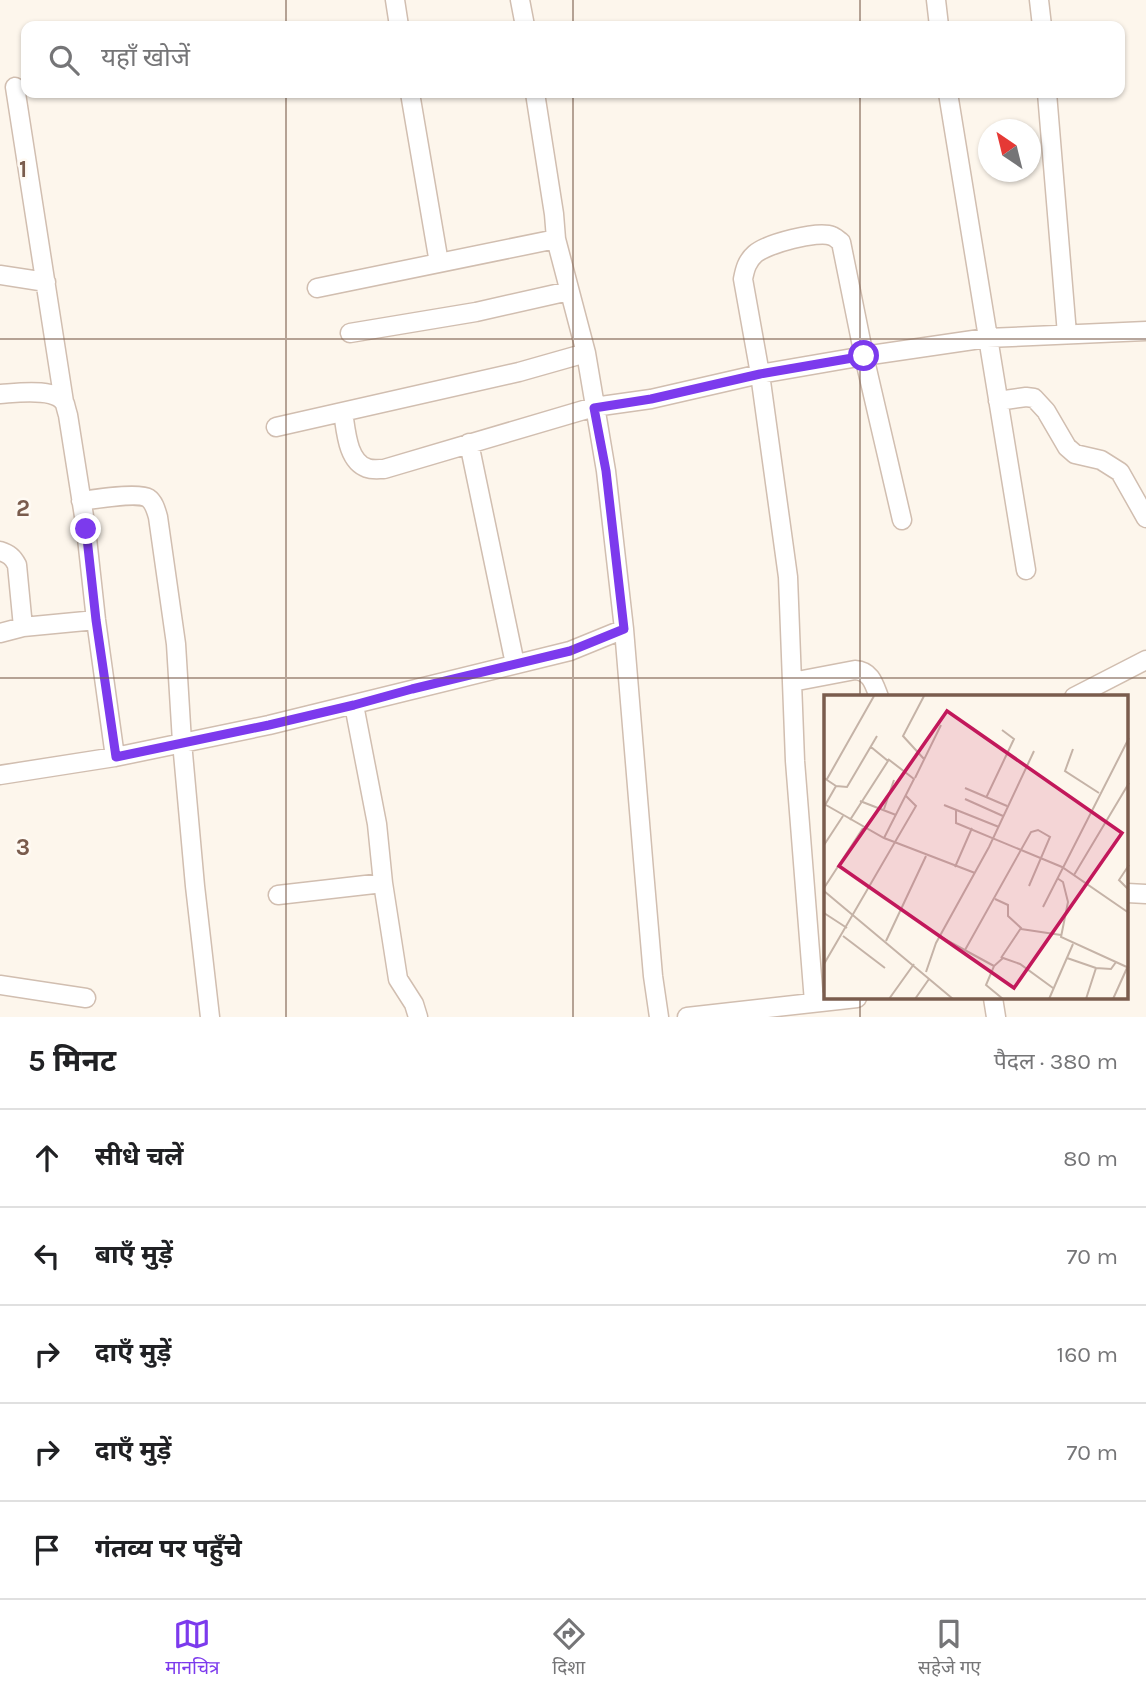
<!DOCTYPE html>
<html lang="hi">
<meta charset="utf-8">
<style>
:root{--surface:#fff;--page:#f6f6f6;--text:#202124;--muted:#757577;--line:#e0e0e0;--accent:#7c3aed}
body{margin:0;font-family:Karla,"Noto Sans Devanagari",sans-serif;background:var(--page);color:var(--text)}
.compass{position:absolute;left:978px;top:119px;width:63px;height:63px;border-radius:50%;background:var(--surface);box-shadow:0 2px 5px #0004;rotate:325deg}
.stop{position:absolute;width:21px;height:21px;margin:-16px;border:5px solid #7c3aed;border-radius:50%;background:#fff}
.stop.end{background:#7c3aed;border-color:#fff;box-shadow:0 2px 7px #0008}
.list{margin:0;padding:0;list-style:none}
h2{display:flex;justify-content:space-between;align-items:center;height:91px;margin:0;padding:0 28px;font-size:30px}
h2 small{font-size:23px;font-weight:400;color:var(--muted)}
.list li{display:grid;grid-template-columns:46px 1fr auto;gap:21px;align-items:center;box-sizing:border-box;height:98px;padding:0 28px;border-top:2px solid var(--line)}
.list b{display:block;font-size:26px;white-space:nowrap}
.list em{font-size:23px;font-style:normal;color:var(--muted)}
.icon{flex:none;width:38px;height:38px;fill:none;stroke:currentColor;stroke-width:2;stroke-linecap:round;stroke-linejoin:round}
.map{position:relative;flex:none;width:1146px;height:1017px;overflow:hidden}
.search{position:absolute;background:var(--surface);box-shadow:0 2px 5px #0004;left:21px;right:21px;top:21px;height:77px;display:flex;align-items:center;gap:18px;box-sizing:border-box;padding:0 24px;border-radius:14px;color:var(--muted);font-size:26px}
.sheet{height:581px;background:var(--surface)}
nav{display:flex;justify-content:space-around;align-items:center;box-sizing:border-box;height:98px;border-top:2px solid var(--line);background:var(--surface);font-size:19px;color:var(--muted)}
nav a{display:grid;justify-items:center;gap:4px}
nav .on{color:var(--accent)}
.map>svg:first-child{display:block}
</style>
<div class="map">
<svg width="1146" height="1017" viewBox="0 0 1146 1017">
<rect width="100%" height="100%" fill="#fdf6ec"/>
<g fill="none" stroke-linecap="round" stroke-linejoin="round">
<defs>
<path id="minor" d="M395 0 399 26
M520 0 525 26
M936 0 939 26
M1039 0 1042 26
M15 87 64 402
M410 93 439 263
M535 93 554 214 556 239 586 353 606 471 624 629 644 871 653 976 659 1017
M948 93 1026 570
M1047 93 1067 334
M0 275 46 282
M317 288 556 239
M350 333 476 312 569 291
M0 394C17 393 56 387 65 404 66 408 67 412 68 415L86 529 96 620 115 757
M998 401 1026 397 1034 398 1046 411 1067 447 1075 454 1101 460 1120 472 1146 518
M343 412C346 430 347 461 367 468 372 470 379 469 384 469L594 407 651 399 760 374 864 356 987 338 1146 331
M276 427 519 372 586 353
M469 443 515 664
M81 501C94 499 139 492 148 498 154 502 156 510 158 517L176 644 182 742 195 886 210 1017
M0 551C9 554 13 557 17 565L23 627
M0 633 23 627 96 620
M792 682 855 670C871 671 874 684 879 697
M1074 697 1146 660
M354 705 377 824 383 883 398 979 414 1004 418 1017
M0 775 115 757 269 725 570 651 624 629
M1127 893 1146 894
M278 895 383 883
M0 985 86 998
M993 998 996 1017
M814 1002 795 761 788 577 760 374 743 279C745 269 747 261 755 254 766 244 818 230 832 236 835 237 838 240 841 242L864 356 902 520
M687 1017 857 998"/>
</defs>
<use href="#minor" stroke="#d1beb0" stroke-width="21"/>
<use href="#minor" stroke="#fff" stroke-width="18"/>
</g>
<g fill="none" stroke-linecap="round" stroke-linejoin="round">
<path stroke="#7c3aed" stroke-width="9" d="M86 529 96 620 116 757 269 725 354 705 412 689 570 651 624 629 606 471 594 408 651 399 760 374 864 356"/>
</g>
<path fill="none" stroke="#7a5c4d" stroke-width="2" stroke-opacity="0.55" d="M286 0V26M573 0V26M860 0V26M286 93V1017M573 93V1017M860 93V697M0 339H1146M0 678H1146M860 998V1017"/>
<g transform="translate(824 695)">
<rect width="304" height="304" fill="#fdf6ec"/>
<path fill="none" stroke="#c5b3a7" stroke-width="2" d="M100 1 79 41 100 64M249 54 241 76 275 98M0 83 12 91 0 112M91 83 117 30M3 84 50 1M12 91 23 92 53 41M141 93 183 111M162 103 190 44 178 35M141 104 179 121M36 106 72 120M2 110 60 143 151 178M120 110 175 132M60 114 70 85M132 115V128L238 172 305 218M26 125 64 66 47 52M60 143 90 84 64 64M0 150 19 121M305 170 295 185 305 195M131 172 148 133M250 180 305 88M233 183 239 187 244 207 237 242 305 273M0 193 39 133M0 196 129 304M171 204 184 210V221L197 233 177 263M219 212 305 43M0 218 23 233M197 234 237 240M19 241 61 273M115 241 170 271M62 246 102 161M141 255 207 137 214 135 226 142 205 191M243 263 272 273M0 269 92 111 82 101M102 277 112 248 165 152 210 56M65 304 90 269M91 304 105 284M179 304 162 290 170 271 179 263 196 269 229 293M225 304 249 249M262 304 272 273 287 274 292 267M289 304 303 273"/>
<path fill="#c2185b" fill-opacity="0.15" stroke="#c2185b" stroke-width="3.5" d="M123 16 298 138 190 293 15 171Z"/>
<rect width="304" height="304" fill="none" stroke="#7a5c4d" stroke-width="3.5"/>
</g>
<g font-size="23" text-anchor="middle" font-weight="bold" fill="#7a5c4d" stroke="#fffaf3" stroke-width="5" stroke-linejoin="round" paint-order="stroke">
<text x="23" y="177">1</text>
<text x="23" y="516">2</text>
<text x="23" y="855">3</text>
</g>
</svg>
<svg class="compass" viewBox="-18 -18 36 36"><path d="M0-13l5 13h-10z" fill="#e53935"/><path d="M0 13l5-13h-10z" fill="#757577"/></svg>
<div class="stop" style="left:864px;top:356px"></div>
<div class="stop end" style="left:86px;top:529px"></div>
<div class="search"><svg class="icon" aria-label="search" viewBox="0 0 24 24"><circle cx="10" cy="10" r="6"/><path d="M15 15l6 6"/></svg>यहाँ खोजें</div>
</div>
<section class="sheet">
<h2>5 मिनट<small>पैदल · 380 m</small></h2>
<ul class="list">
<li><svg class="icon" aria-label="ahead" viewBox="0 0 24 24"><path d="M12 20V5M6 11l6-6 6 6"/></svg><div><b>सीधे चलें</b></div><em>80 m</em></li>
<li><svg class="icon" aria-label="left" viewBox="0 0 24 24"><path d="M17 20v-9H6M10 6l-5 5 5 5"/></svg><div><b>बाएँ मुड़ें</b></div><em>70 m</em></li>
<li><svg class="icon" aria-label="right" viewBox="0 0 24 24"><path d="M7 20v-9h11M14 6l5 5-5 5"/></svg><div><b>दाएँ मुड़ें</b></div><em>160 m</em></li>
<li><svg class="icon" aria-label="right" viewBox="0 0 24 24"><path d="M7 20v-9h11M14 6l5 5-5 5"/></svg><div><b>दाएँ मुड़ें</b></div><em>70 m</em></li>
<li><svg class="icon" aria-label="arrive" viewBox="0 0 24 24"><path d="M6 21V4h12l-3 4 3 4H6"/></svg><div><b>गंतव्य पर पहुँचे</b></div></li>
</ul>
</section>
<nav>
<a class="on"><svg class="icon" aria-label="map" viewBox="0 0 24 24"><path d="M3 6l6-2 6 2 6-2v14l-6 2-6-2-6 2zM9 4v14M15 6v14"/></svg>मानचित्र</a>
<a><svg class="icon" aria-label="directions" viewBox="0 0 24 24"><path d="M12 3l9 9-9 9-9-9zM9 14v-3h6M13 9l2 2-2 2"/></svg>दिशा</a>
<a><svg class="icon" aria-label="saved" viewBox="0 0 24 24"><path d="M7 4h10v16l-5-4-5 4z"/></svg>सहेजे गए</a>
</nav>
